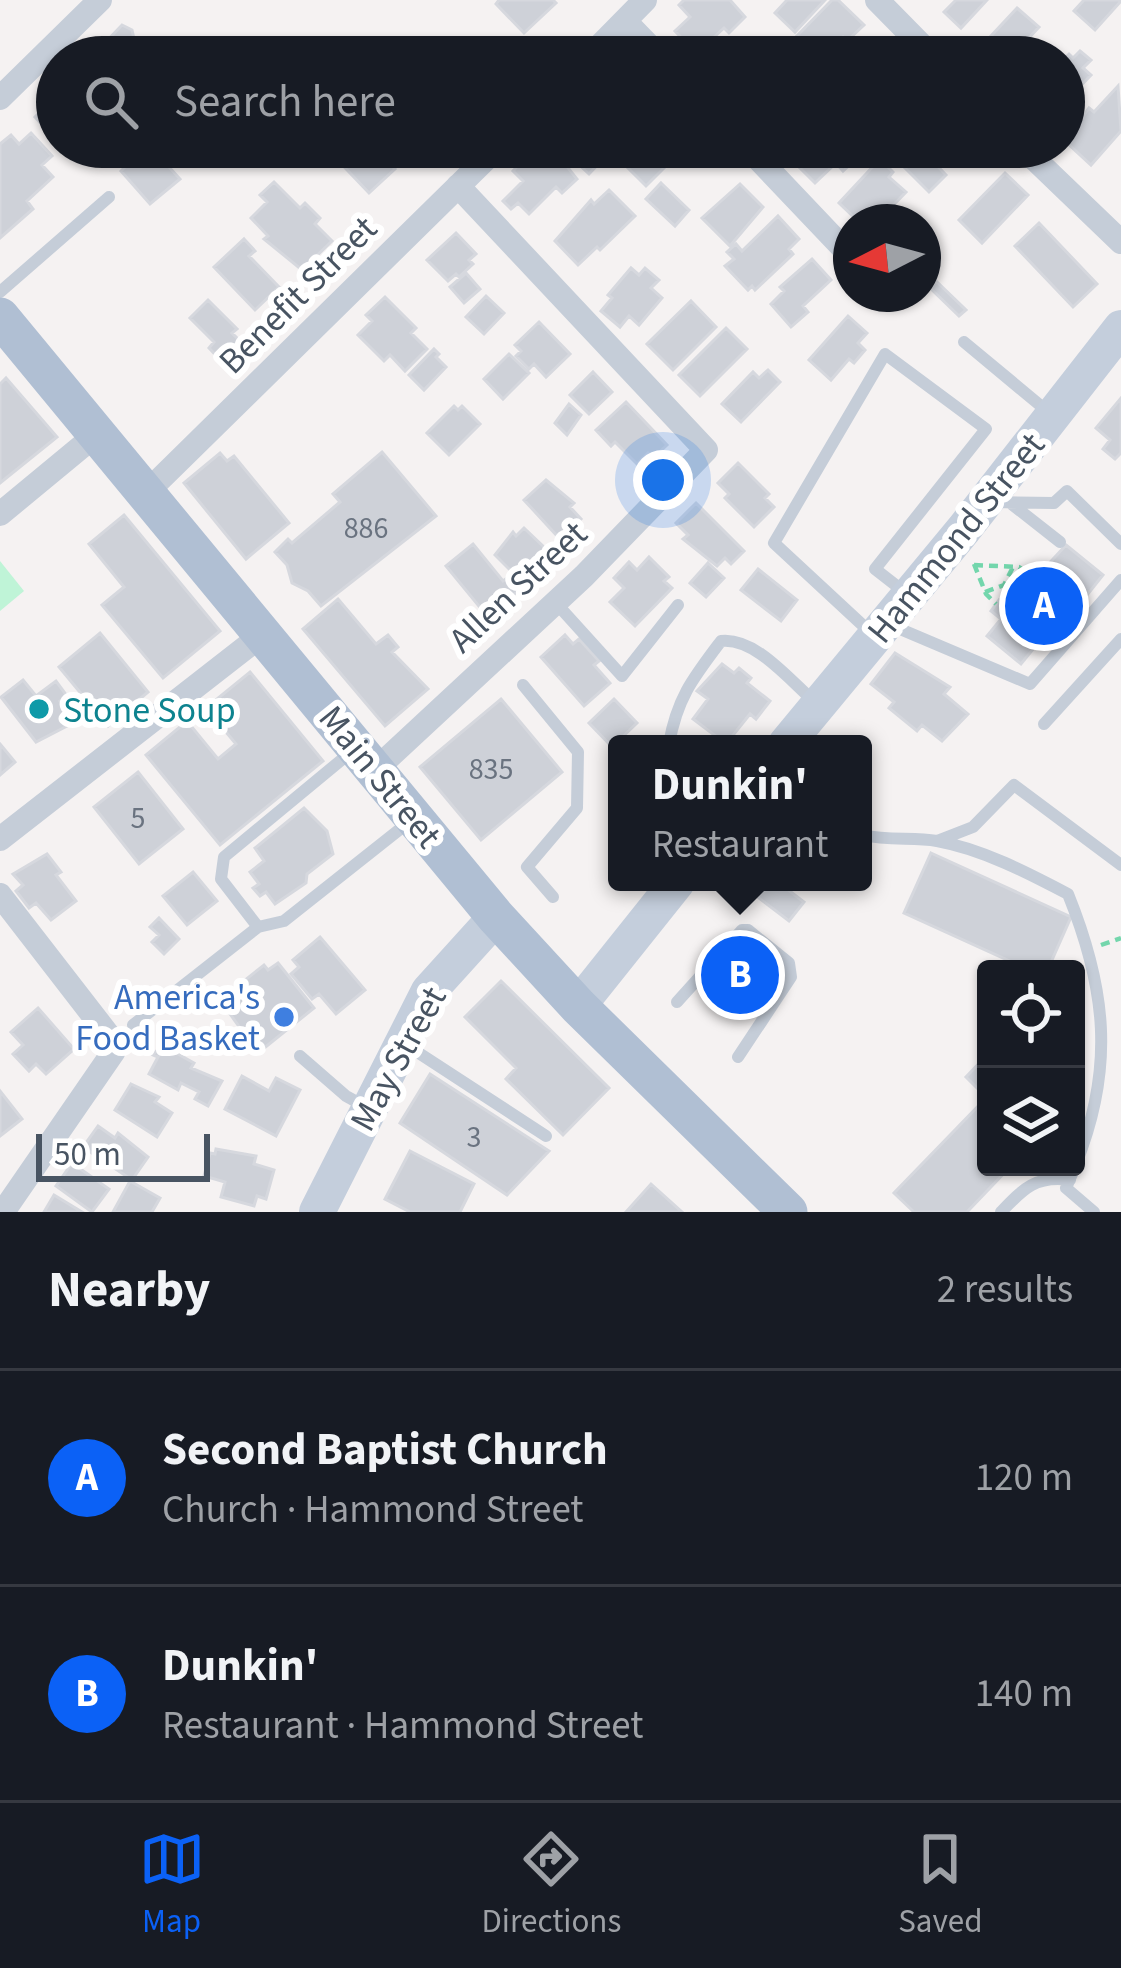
<!DOCTYPE html>
<meta charset="utf-8">
<style>
:root{--surface:#171b24;--page:#242831;--text:#f1f3f6;--muted:#9ea1a6;--line:#363941;--accent:#0b61f6}
body{margin:0;font-family:"Source Sans 3",sans-serif;background:var(--page);color:var(--text)}
.controls{position:absolute;right:36px;bottom:36px;display:grid;overflow:hidden;border-radius:12px;box-shadow:0 3px 9px #0004}
.controls button{width:108px;height:108px;display:grid;place-items:center;padding:0;border:0;border-bottom:3px solid var(--line);background:var(--surface);color:var(--text);font:60px sans-serif}
.compass{position:absolute;left:833px;top:204px;width:108px;height:108px;border-radius:50%;background:var(--surface);box-shadow:0 3px 9px #0004;rotate:264deg}
.scale{position:absolute;left:36px;bottom:30px;width:174px;box-sizing:border-box;padding-left:12px;border:6px solid #485462;border-top:0;font-size:33px;line-height:42px;white-space:nowrap;color:#485462;-webkit-text-stroke:9px #fff;paint-order:stroke}
.you{position:absolute;left:663px;top:480px;width:42px;height:42px;margin:-30px;border:9px solid #fff;border-radius:50%;background:#1a73e8;box-shadow:0 0 0 18px #1a73e833}
.badge{display:grid;place-items:center;width:78px;height:78px;border-radius:50%;background:var(--accent);color:#fff;font-size:39px;font-weight:700}
.pin{position:absolute;translate:-50% -50%;border:6px solid #fff;box-shadow:0 3px 12px #0006}
.popup{position:absolute;left:608px;top:735px;width:264px;height:156px;box-sizing:border-box;display:grid;place-content:center;border-radius:12px;background:var(--surface);filter:drop-shadow(0 3px 9px #0005);font-size:39px;white-space:nowrap;color:var(--muted)}
.popup b{font-size:45px;color:var(--text)}
.popup::after{content:'';position:absolute;left:50%;top:100%;margin-left:-24px;border:24px solid transparent;border-top-color:var(--surface)}
.list{margin:0;padding:0;list-style:none}
h2{display:flex;justify-content:space-between;align-items:center;height:156px;margin:0;padding:0 48px;font-size:51px}
h2 small{font-size:39px;font-weight:400;color:var(--muted)}
.list li{display:grid;grid-template-columns:78px 1fr auto;gap:36px;align-items:center;box-sizing:border-box;height:216px;padding:0 48px;border-top:3px solid var(--line)}
.list b{display:block;font-size:45px;white-space:nowrap}
.list p{margin:0;font-size:39px;white-space:nowrap;color:var(--muted)}
.list em{font-size:39px;font-style:normal;color:var(--muted)}
.icon{flex:none;width:66px;height:66px;fill:none;stroke:currentColor;stroke-width:2;stroke-linecap:round;stroke-linejoin:round}
.map{position:relative;flex:none;width:1121px;height:1212px;overflow:hidden}
.search{position:absolute;background:var(--surface);box-shadow:0 3px 9px #0004;left:36px;right:36px;top:36px;height:132px;display:flex;align-items:center;gap:30px;box-sizing:border-box;padding:0 42px;border-radius:66px;color:var(--muted);font-size:45px}
.sheet{height:588px;background:var(--surface)}
nav{display:flex;justify-content:space-around;align-items:center;box-sizing:border-box;height:168px;border-top:3px solid var(--line);background:var(--surface);font-size:33px;color:var(--muted)}
nav a{display:grid;justify-items:center;gap:6px}
nav .on{color:var(--accent)}
.map>svg:first-child{display:block}
</style>
<div class="map">
<svg width="1121" height="1212" viewBox="0 0 1121 1212">
<rect width="100%" height="100%" fill="#f5f2f2"/>
<path fill="#bff4d7" d="M0 561 24 591 0 611Z"/>
<path fill="#ced1d8" stroke="#d6d8de" stroke-width="3" d="M499 0H553L556 3 524 33 496 4Z
M684 0H730L745 17 729 33 724 28 712 39 722 50 714 57 704 52 699 56 675 31 690 17 679 5Z
M787 0H825L795 32 775 13Z
M832 0H838L864 25 847 41 843 37 826 54 822 50 818 55 810 48 805 54 792 41Z
M956 0H987L961 28 944 12Z
M1084 0H1121V1L1095 30 1074 11Z
M1017 8 1039 27 1011 57H984L977 51Z
M122 25 132 30 135 43 140 39 151 51 145 57H108L100 48Z
M871 39 890 57H853Z
M487 41 502 57H471Z
M1080 51 1091 60 1083 68 1091 75 1064 103V59L1069 54 1073 58Z
M1118 86 1121 131 1091 165 1065 141 1089 108 1094 112Z
M47 105 54 113 57 110V141L35 117Z
M31 133 52 156 42 165 53 177 27 201 33 209 0 238V144L11 135 19 144Z
M129 147H162L175 162 169 167 180 179 150 204 121 171 124 168 116 158Z
M338 147H354L362 156 374 147 395 169 369 193 331 153Z
M560 147H601L608 154 589 174Z
M647 147H685L646 186 627 167Z
M820 147H852L860 155 843 171 836 163 815 183 799 167Z
M912 147H919L946 175 929 192 898 161Z
M553 149 577 179 562 193 556 187 529 214 518 203 511 209 503 201 523 181 513 171 527 156 537 165Z
M880 159 893 172 889 177 906 192 878 221 867 211 858 221 839 203Z
M1005 173 1028 195 982 243 959 220Z
M274 182 300 208 305 203 320 218 315 224 332 241 302 270 264 239 268 236 251 218 267 202 260 195Z
M661 183 689 210 675 226 646 199Z
M740 184 763 207 730 246 702 218Z
M609 190 635 216 600 250 597 247 578 265 555 241 591 200 594 204Z
M778 216 799 239 789 249 793 254 755 290 752 286 748 290 725 266 734 259 727 252 736 244 742 251Z
M1039 223 1097 284 1073 307 1015 246Z
M456 233 476 254 469 260 473 264 459 277 456 274 448 281 427 260Z
M244 239 255 251 249 256 279 287 255 310 214 267Z
M812 259 831 280 803 306 808 312 791 327 771 304 784 291 780 287Z
M631 268 639 275 645 268 659 280 651 288 662 298 639 325 629 316 620 327 601 311 612 298 608 295Z
M466 273 480 289 464 303 450 287Z
M936 281 966 310 959 316 930 288Z
M486 296 504 313 484 334 466 317Z
M385 297 416 328 411 333 427 349 405 371 390 355 384 361 358 335 372 321 366 315Z
M208 300 237 329 232 333 245 346 225 365 209 348 214 342 190 318Z
M691 301 716 327 673 370 647 344Z
M848 316 867 333 858 343 865 350 854 363 849 359 831 380 809 360Z
M539 322 570 354 546 377 534 364 529 369 516 356 521 351 515 345Z
M726 328 747 349 700 396 679 375Z
M434 349 439 354 436 357 446 367 424 390 409 375Z
M509 354 529 373 503 399 484 379Z
M768 370 780 382 741 422 722 404 753 372 759 378Z
M593 372 612 392 589 414 570 395Z
M6 378 57 437 0 483V384Z
M1121 398V453L1115 459 1103 449 1110 440 1096 428Z
M626 402 667 445 653 458 648 453 637 464 615 442 611 446 596 430Z
M569 404 581 415 567 435 555 423Z
M454 406 458 410 462 406 480 424 449 455 427 433Z
M382 452 436 516 321 606 308 591 292 583 287 565 275 552 288 539 292 543 340 502 333 494Z
M220 453 227 461 234 456 289 523 246 559 184 483Z
M738 463 769 494 765 498 774 507 754 527 725 498 729 494 718 483Z
M546 480 574 503 570 507 581 519 560 539 524 500Z
M696 503 744 551 731 564 725 558 717 566 683 539 688 535 676 523Z
M124 515 220 631 163 678 102 605 124 587 89 544Z
M524 528 546 549 517 577 495 555 513 532 516 536Z
M473 544 503 581 507 578 518 591 487 616 446 566Z
M1066 545 1103 575 1044 649 1038 643 1021 664 987 636 1001 619 991 611 999 600 1008 608Z
M649 557 669 577 664 581 672 588 635 626 610 602 624 588 614 578 629 562 637 570Z
M708 563 724 578 706 597 690 583Z
M758 569 797 600 781 621 741 590Z
M338 599 376 644 388 635 398 647 392 652 428 689 385 726 303 629Z
M100 633 148 692 108 726 59 667Z
M565 635 573 644 579 639 599 661 594 665 610 683 584 706 541 657Z
M895 653 950 687 944 694 968 714 942 741 922 725 917 731 889 708 894 702 871 684Z
M722 664 734 673 739 668 751 678 747 683 770 701 756 719 750 714 726 744 693 719 708 699 697 691Z
M250 672 323 761 220 845 146 755 187 721 218 759 236 744 206 708Z
M23 680 36 696 56 681 67 696 60 701 73 718 69 721 71 724 36 742 1 697Z
M501 699 562 772 481 840 420 767Z
M614 699 637 723 612 747 589 723Z
M0 744 15 762 0 775Z
M138 772 183 829 139 864 94 807Z
M304 808 327 831 333 854 307 874 306 883 275 904 266 892 260 896 253 888 259 884 250 872 264 861 255 848Z
M931 853 1071 917 1048 969H1027L904 913Z
M47 854 61 872 56 875 76 901 51 920 36 903 29 908 16 891 23 885 13 874Z
M193 872 217 901 187 925 163 896Z
M738 882H778L804 902 789 921Z
M159 918 179 939 164 954 152 942 159 935 150 927Z
M320 937 365 990 336 1014 319 994 312 999 291 974 299 967 293 960Z
M739 939 781 975 744 1011 703 975Z
M278 963 314 1008 258 1053 220 1000 264 965 268 970Z
M501 981 609 1088 563 1135 506 1079 516 1068 465 1017Z
M38 1008 74 1049 46 1074 36 1064 29 1071 13 1054 23 1045 11 1032Z
M162 1045 194 1063 191 1068 222 1081 208 1106 195 1099 199 1092 181 1083 178 1090 149 1074 158 1057 153 1055Z
M986 1056V1097L966 1077Z
M430 1074 549 1151 507 1195 400 1123Z
M242 1076 269 1091 276 1078 300 1090 276 1136 225 1109Z
M131 1084 159 1097 155 1102 172 1113 157 1137 115 1110Z
M0 1091 22 1119 0 1136Z
M986 1098V1167H1010L967 1212H914L894 1193Z
M98 1126 115 1138 118 1133 148 1157 132 1180 83 1147Z
M216 1149 256 1156 254 1164 274 1170 266 1199 257 1196 254 1206 221 1197 225 1182 204 1176 210 1153 215 1154Z
M410 1151 474 1184 460 1212H410L385 1199Z
M72 1163 109 1189 92 1212 56 1186Z
M130 1181 160 1198 152 1212H113Z
M651 1184 682 1212H626Z
M54 1195 82 1212H44Z"/>
<g fill="none" stroke-linecap="round" stroke-linejoin="round">
<path stroke="#73d6ac" stroke-width="4.5" stroke-dasharray="9 6" stroke-linecap="butt" d="M974 564 986 594 996 604
M974 565 1019 567 1034 577
M985 592 1004 585 1013 567
M1101 945 1121 938"/>
<path stroke="#c5cdd8" stroke-width="12" d="M0 292 109 197
M964 342 1047 411
M993 502 1054 503 1067 491 1121 544
M1009 502 1060 542
M555 602 622 676 678 605
M893 626 1030 684 1121 580
M870 632 774 543 885 354 986 429 875 569 907 594
M523 685 578 752 577 808 527 867 553 897
M1044 724 1121 639
M669 744C677 698 693 678 721 641 756 637 791 682 817 704
M863 835C888 841 913 837 937 841 982 849 1028 873 1068 894 1106 988 1115 1067 1076 1164
M937 841 973 827 1014 785 1121 865
M258 927 221 879 224 857 351 752
M677 1002 742 930H748L789 963 791 977 738 1057
M133 1025 258 927 284 921 409 822
M408 1046 546 1136
M300 1056 346 1096 366 1107
M1072 1174 1066 1188 1094 1212
M1001 1212C1023 1189 1036 1175 1070 1180"/>
<path stroke="#c5cdd8" stroke-width="24" d="M877 0 933 57
M625 21 660 57
M589 57 645 0
M0 98 100 0
M747 147 843 248
M1022 147 1121 242
M147 492 498 147
M0 514 98 433
M375 770 584 576 706 450 458 186
M0 839 263 634
M0 895 113 1041 114 1051 3 1212"/>
<path stroke="#c4cedc" stroke-width="36" d="M786 744 964 529 1121 328
M578 1006 677 882
M317 1212 429 991 496 917"/>
<path stroke="#b0bfd3" stroke-width="39" d="M0 317 496 917 578 1006 788 1212"/>
</g>
<circle fill="#0f9aa8" stroke="#fff" stroke-width="4.5" cx="39" cy="709" r="12"/>
<circle fill="#3f7fe0" stroke="#fff" stroke-width="4.5" cx="284" cy="1017" r="12"/>
<g text-anchor="middle" stroke-width="12" stroke-linejoin="round" paint-order="stroke">
<g font-size="30" fill="#6a7380">
<text x="366" y="538">886</text>
<text x="491" y="779">835</text>
<text x="138" y="828">5</text>
<text x="474" y="1147">3</text>
</g>
<g font-size="36" fill="#485462" stroke="#fff">
<text transform="translate(297 294) rotate(-45)" y="13">Benefit Street</text>
<text transform="translate(955 537) rotate(-51)" y="13">Hammond Street</text>
<text transform="translate(517 586) rotate(-43)" y="13">Allen Street</text>
<text transform="translate(381 776) rotate(51)" y="13">Main Street</text>
<text transform="translate(397 1058) rotate(-61)" y="13">May Street</text>
</g>
<g font-size="36" fill="#0d838f" stroke="#fff" text-anchor="start">
<text x="63" y="722">Stone Soup</text>
</g>
<g font-size="36" fill="#366cbe" stroke="#fff" text-anchor="end">
<text x="260" y="1009">America's<tspan x="260" dy="41">Food Basket</tspan></text>
</g>
</g>
</svg>
<div class="controls">
<button><svg class="icon" aria-label="locate" viewBox="0 0 24 24"><circle cx="12" cy="12" r="6"/><path d="M12 2v4M12 18v4M2 12h4M18 12h4"/></svg></button>
<button><svg class="icon" aria-label="layers" viewBox="0 0 24 24"><path d="M12 4l9 5-9 5-9-5zM3 14l9 5 9-5"/></svg></button>
</div>
<svg class="compass" viewBox="-18 -18 36 36"><path d="M0-13l5 13h-10z" fill="#e53935"/><path d="M0 13l5-13h-10z" fill="#9ea1a6"/></svg>
<div class="scale">50 m</div>
<div class="you"></div>
<div class="pin badge" style="left:1044px;top:606px">A</div>
<div class="pin badge" style="left:740px;top:975px">B</div>
<div class="popup"><b>Dunkin'</b>Restaurant</div>
<div class="search"><svg class="icon" aria-label="search" viewBox="0 0 24 24"><circle cx="10" cy="10" r="6"/><path d="M15 15l6 6"/></svg>Search here</div>
</div>
<section class="sheet">
<h2>Nearby<small>2 results</small></h2>
<ul class="list">
<li><span class="badge">A</span><div><b>Second Baptist Church</b><p>Church · Hammond Street</p></div><em>120 m</em></li>
<li><span class="badge">B</span><div><b>Dunkin'</b><p>Restaurant · Hammond Street</p></div><em>140 m</em></li>
</ul>
</section>
<nav>
<a class="on"><svg class="icon" aria-label="map" viewBox="0 0 24 24"><path d="M3 6l6-2 6 2 6-2v14l-6 2-6-2-6 2zM9 4v14M15 6v14"/></svg>Map</a>
<a><svg class="icon" aria-label="directions" viewBox="0 0 24 24"><path d="M12 3l9 9-9 9-9-9zM9 14v-3h6M13 9l2 2-2 2"/></svg>Directions</a>
<a><svg class="icon" aria-label="saved" viewBox="0 0 24 24"><path d="M7 4h10v16l-5-4-5 4z"/></svg>Saved</a>
</nav>
